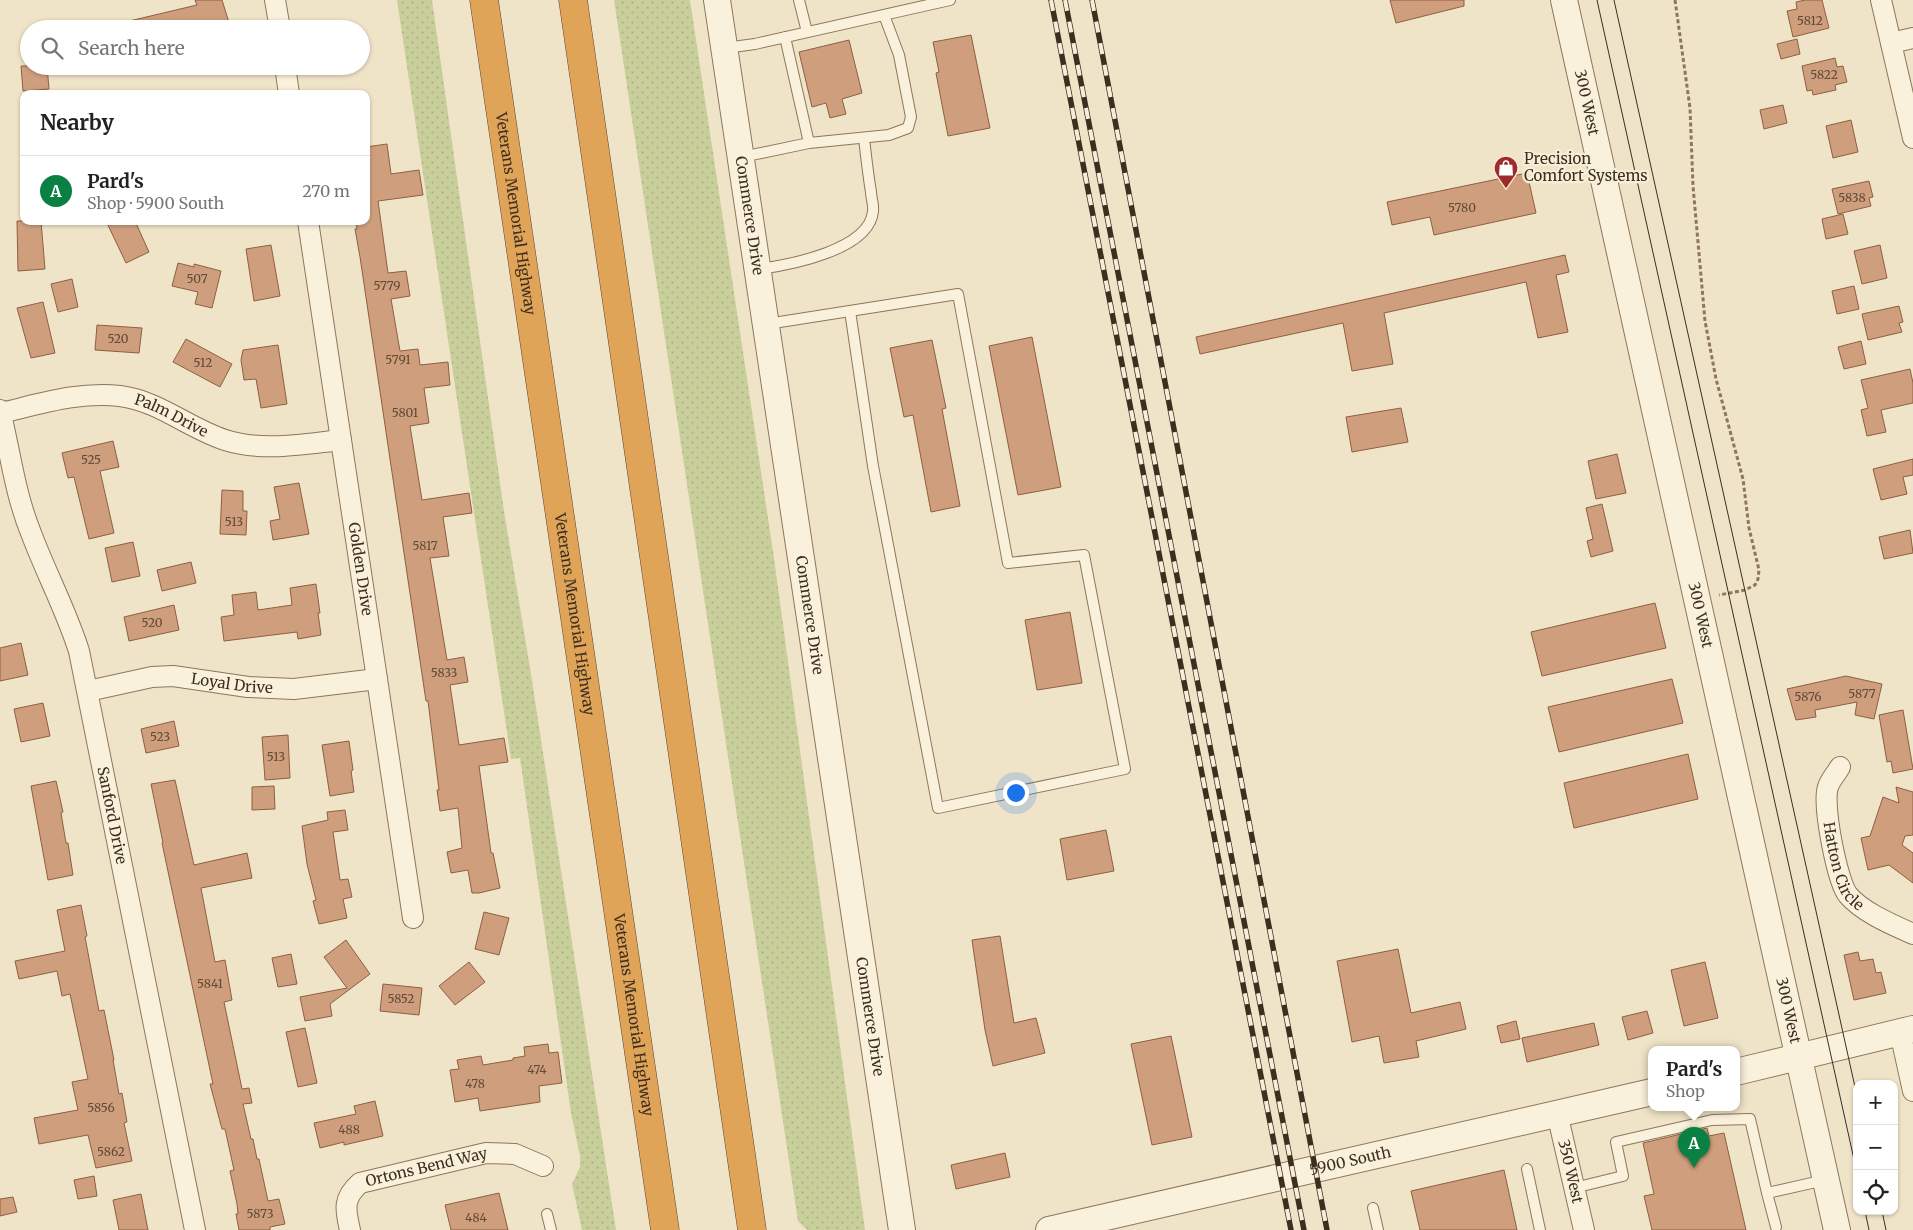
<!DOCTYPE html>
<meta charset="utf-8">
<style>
:root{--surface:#fff;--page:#f6f6f6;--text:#222;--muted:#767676;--line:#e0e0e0;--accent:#0b8043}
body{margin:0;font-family:Merriweather,serif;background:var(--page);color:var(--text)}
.controls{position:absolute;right:15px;bottom:15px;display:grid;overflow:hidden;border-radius:10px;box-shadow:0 1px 4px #0004}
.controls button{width:45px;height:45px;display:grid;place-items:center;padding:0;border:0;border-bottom:1px solid var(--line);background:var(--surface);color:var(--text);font:25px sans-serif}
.you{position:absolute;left:1015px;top:792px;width:18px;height:18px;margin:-12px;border:4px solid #fff;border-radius:50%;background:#1a73e8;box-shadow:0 0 0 8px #1a73e833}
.badge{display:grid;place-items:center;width:32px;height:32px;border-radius:50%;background:var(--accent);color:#fff;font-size:16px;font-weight:700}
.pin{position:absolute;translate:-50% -41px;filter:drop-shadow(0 1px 2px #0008)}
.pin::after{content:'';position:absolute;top:26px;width:18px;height:15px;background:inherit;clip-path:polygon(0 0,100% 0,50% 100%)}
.popup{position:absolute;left:1648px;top:1046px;width:92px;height:65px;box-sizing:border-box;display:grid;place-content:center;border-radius:10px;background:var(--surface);filter:drop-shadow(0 1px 4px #0005);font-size:16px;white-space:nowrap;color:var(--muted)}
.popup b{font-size:19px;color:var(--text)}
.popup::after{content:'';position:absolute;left:50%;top:100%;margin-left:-10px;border:10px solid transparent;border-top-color:var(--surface)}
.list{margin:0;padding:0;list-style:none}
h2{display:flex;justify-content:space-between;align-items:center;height:65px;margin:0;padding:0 20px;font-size:21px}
h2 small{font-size:16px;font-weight:400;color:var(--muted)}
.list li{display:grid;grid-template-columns:32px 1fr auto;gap:15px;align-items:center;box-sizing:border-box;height:70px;padding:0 20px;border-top:1px solid var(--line)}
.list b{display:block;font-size:19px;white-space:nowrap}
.list p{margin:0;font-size:16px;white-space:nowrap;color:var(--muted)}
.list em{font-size:16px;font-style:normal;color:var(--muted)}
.icon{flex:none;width:28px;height:28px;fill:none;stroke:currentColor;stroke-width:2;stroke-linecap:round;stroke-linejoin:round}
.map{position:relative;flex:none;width:1913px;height:1230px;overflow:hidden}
.search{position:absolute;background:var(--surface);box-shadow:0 1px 4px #0004;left:20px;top:20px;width:350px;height:55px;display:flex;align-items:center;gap:12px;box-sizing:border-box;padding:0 18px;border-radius:28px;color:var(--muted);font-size:19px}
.panel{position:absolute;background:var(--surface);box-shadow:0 1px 4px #0004;left:20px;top:90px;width:350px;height:135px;border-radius:10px}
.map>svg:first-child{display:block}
</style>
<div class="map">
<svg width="1913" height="1230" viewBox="0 0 1913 1230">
<defs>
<pattern id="grass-dots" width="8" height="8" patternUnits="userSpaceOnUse" patternTransform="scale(1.25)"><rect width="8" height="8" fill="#c9cf9b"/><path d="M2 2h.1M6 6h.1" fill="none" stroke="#aeb285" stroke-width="1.8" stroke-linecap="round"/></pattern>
</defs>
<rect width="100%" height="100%" fill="#f0e4c8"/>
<path fill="url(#grass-dots)" d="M397 0H432L504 511 531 674 616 1230H582L572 1184 580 1167V1156L571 1113 520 758 511 759Z
M614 0H690L774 558 865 1230H807L798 1221Z"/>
<path fill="#cf9f7d" stroke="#8d5f41" d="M195 0H222L231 29H122L121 23 197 5Z
M1390 0H1464V6L1396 23Z
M1805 0H1822L1829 28 1793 37 1787 11 1797 9 1796 2Z
M971 35 990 128 948 136 936 73 939 72 933 42Z
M1797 39 1800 54 1781 59 1777 44Z
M849 40 862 93 842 99 846 114 830 118 826 103 812 107 799 52Z
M1835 58 1837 67 1843 66 1847 82 1835 85 1836 90 1813 95 1812 90 1807 91 1802 66Z
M21 66H47L49 89 23 91Z
M1783 105 1787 123 1764 129 1760 110Z
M1851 120 1858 152 1833 158 1826 126Z
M387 144 391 174 419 170 423 195 378 201 388 273 406 271 410 296 391 299 400 351 418 349 420 365 448 362 450 385 424 388 429 423 410 426 422 500 469 493 472 513 443 517 449 556 430 558 447 660 464 657 468 682 450 685 459 745 504 738 508 762 479 766 491 853H493L500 888 479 893H472L468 870 451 873 447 852 462 848 458 808 440 811 437 790H439L428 701H426L360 257 355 229H357L356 221H366V147Z
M1527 173 1536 213 1434 235 1430 217 1392 225 1387 202Z
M1869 181 1873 197 1869 198 1871 206 1838 214 1832 189Z
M1843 214 1848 234 1826 239 1822 219Z
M17 221H41L45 269 18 271Z
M106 221H135L149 252 126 263Z
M271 245 280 296 254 301 246 249Z
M1880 245 1887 278 1862 284 1854 251Z
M1565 255 1569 272 1556 275 1568 332 1538 338 1526 282 1384 313 1393 364 1352 371 1343 323 1200 354 1196 337Z
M178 263 194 267V264L221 271 212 308 195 304 198 292 172 286Z
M72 279 78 307 58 312 51 284Z
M1854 286 1859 309 1837 314 1832 291Z
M43 302 55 353 31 358 17 308Z
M1899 306 1903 322 1899 323 1902 332 1868 340 1862 314Z
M97 325 142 328 139 353 95 350Z
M1032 337 1061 487 1018 495 989 346Z
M186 339 232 364 220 387 173 362Z
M932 340 946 408 942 409 960 506 931 512 913 415 904 417 890 348Z
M1861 341 1866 364 1844 369 1838 347Z
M278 345 287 404 261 408 256 379 244 380 241 360 243 350Z
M1910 369 1913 383V403L1881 410 1886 432 1867 436 1861 410 1868 408 1861 380Z
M1401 408 1408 442 1352 452 1346 417Z
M113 441 119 467 100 471 114 533 89 539 74 477 68 478 62 453Z
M1617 454 1626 493 1596 499 1588 461Z
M1913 459V475L1903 477 1907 494 1881 500 1873 469Z
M299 483 309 534 273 540 270 521 280 519 274 487Z
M222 490 243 491V511H247L246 535 220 534Z
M1602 504 1613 551 1591 557 1587 541 1593 539 1586 508Z
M1910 530 1913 553 1884 559 1879 537Z
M133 542 140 576 112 582 105 548Z
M191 562 196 583 162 591 157 570Z
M316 584 320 613H318L321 635 298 639 297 632 224 641 221 617 234 615 232 595 256 592 258 610 292 605 290 588Z
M1655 603 1666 648 1542 676 1531 632Z
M174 605 179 630 129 641 124 617Z
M1070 612 1082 683 1037 690 1025 620Z
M21 643 28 675 0 681V648Z
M1846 676 1882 684 1874 719 1855 715 1857 702 1815 710 1816 717 1796 720 1787 689Z
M1672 679 1683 723 1559 752 1548 707Z
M43 703 50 736 21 742 14 709Z
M1903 710 1913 769 1893 773 1891 761 1887 762 1879 715Z
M174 721 179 746 146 753 141 729Z
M288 735 290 778 265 780 262 737Z
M349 741 353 770 351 771 354 792 330 796 322 745Z
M1688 754 1698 799 1574 828 1564 783Z
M175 780 194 865 247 853 252 878 201 888 215 962 225 960 232 1000 224 1002 242 1089 249 1088 252 1103 243 1104 251 1139H253L257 1159H259L268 1201 279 1199 285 1224 270 1227V1230H239L236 1214H238L237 1204 230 1171 234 1170 225 1129H222L210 1084H213L162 843H163L151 784Z
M56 781 63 812 61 813 66 843H68L73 875 48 880 31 786Z
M274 786 275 809 252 810V787Z
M1896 787 1913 792V835L1905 836 1902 845 1913 853V883L1889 865 1868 870 1861 838 1870 836 1883 797 1899 803Z
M345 810 348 830 333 832 340 880 348 879 352 897 343 899 347 918 319 924 313 901 316 900 307 864 302 826 328 820 327 812Z
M1106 830 1114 871 1067 880 1060 839Z
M81 905 87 936 85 937 99 1011 104 1010 114 1060H113L119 1094 122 1093 127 1122 124 1123 132 1161 96 1168 88 1135 39 1144 34 1118 78 1110 72 1082 88 1079 70 994 62 996 57 971 19 979 15 961 65 951 57 910Z
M484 912 509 918 499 955 475 949Z
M1000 936 1014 1023 1036 1018 1045 1053 993 1066 985 1030 972 940Z
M346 940 370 974 330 1004 332 1016 305 1021 300 997 347 988 324 957Z
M1398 949 1411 1013 1460 1002 1466 1029 1416 1041 1419 1057 1384 1063 1379 1036 1352 1042 1337 961Z
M1858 952 1860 961 1873 959 1876 973 1881 972 1886 993 1854 1000 1844 955Z
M291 954 297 984 278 987 272 958Z
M469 962 485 982 455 1005 439 986Z
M1705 962 1718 1018 1684 1026 1671 970Z
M383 984 422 988 419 1015 380 1011Z
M1647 1011 1653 1033 1628 1040 1622 1017Z
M1516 1021 1520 1039 1501 1043 1497 1026Z
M1594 1023 1599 1045 1527 1062 1522 1038Z
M305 1028 317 1083 298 1087 286 1032Z
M1171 1036 1192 1137 1152 1145 1131 1044Z
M548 1044 549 1053 558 1052 562 1083 539 1086 540 1102 480 1111 478 1098 455 1102 450 1070 459 1069 457 1060 481 1056 483 1065 513 1060V1058L525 1056 524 1047Z
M375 1101 383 1136 344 1145V1142L320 1148 314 1123 356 1114 354 1106Z
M1707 1128 1709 1136 1724 1133 1746 1230H1652L1644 1196 1654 1194 1643 1143Z
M1005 1153 1010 1177 956 1189 951 1165Z
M1504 1170 1517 1230H1420L1411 1191Z
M94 1176 97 1196 78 1199 74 1180Z
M499 1193 508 1230H451L445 1205Z
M141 1194 148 1230H119L113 1200Z
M13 1197 17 1212 0 1216V1199Z"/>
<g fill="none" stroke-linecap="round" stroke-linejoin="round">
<defs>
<path id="service" d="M799 0 807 32
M785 37 809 143
M725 48 755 44 950 0
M742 157 809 143 889 135 908 128 911 117 899 55 884 15
M759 269C789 265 870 250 873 211 874 205 871 198 871 192 868 174 866 156 864 138
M767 324 958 294 1008 563 1084 555 1125 769 938 808 873 466 850 311
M1527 1169 1540 1230
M1574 1188 1623 1176 1616 1142 1712 1120 1750 1119 1767 1193
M1373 1208 1378 1230
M547 1214 551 1230
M1776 1227 1767 1193 1825 1180"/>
<g id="minor">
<path d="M275 0 280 29"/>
<path d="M1881 0 1913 138"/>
<path d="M1891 43 1913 38"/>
<path d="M285 66 289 94"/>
<path id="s1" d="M308 221 413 918"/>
<path id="s2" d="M0 410C10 451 15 494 31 533 46 573 66 610 79 651L195 1230"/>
<path id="s3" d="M1 413C40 404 80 391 120 396 159 401 188 428 225 440 262 452 303 444 341 440"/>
<path id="s4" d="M88 691 152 677 173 676 248 687 294 689 377 679"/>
<path id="s5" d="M1840 767C1836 774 1830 780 1828 787 1822 804 1837 881 1848 895 1862 912 1893 925 1913 934"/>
<path d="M1900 1032 1913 1091"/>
<path id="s6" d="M1557 1113 1584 1230"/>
<path id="s7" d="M350 1230C345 1209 343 1198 360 1183L486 1153 515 1154 543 1166"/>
</g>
<g id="tertiary">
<path id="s8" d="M717 0 902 1230"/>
<path id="s9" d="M1564 0 1837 1230"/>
<path d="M1736 1072 1913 1029"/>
<path id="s10" d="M1049 1230 1652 1092"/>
</g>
<g id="motorway">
<path id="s11" d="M484 0 665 1230"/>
<path d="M573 0 752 1230"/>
</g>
</defs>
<use href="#service" stroke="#8d765c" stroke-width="12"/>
<use href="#minor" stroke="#8d765c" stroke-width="22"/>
<use href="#tertiary" stroke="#8d765c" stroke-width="28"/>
<use href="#motorway" stroke="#5b4430" stroke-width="29"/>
<path stroke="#8d765c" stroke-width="3" stroke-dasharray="4 2.5" stroke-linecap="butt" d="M1675 0 1690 108 1693 186 1705 321 1716 379 1743 479 1749 528 1759 570 1758 579 1755 585 1745 590 1719 595"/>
<use href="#service" stroke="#faf1dc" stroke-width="10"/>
<use href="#minor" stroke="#faf1dc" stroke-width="20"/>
<use href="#tertiary" stroke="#faf1dc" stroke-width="26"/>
<use href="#motorway" stroke="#e0a458" stroke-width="28"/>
<path stroke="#3d2e20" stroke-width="1" d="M1597 0 1857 1173
M1614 0 1857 1096
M1865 1211 1869 1230
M1882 1211 1886 1230"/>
<defs>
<path id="rail" d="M1051 0 1291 1230
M1065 0 1304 1230
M1092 0 1327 1230"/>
</defs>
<use href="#rail" stroke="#3d2e20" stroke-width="5.5"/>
<use href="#rail" stroke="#f7eed8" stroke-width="4" stroke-dasharray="11" stroke-linecap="butt"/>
</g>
<defs>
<symbol id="shop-pin" viewBox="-11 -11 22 30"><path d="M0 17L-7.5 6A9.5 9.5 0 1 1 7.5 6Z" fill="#9e2a2b" stroke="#f7eed8"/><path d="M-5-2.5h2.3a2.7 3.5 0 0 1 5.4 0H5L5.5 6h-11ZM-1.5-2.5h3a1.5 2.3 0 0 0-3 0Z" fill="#fff"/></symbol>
</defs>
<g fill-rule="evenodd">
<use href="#shop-pin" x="1492" y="154" width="28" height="38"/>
</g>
<g text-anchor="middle" stroke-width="4.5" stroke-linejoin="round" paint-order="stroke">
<g font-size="12" fill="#624a37">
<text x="1810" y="25">5812</text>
<text x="1824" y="79">5822</text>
<text x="1852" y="202">5838</text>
<text x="1462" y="212">5780</text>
<text x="197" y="283">507</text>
<text x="387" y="290">5779</text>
<text x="118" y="343">520</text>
<text x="398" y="364">5791</text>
<text x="203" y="367">512</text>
<text x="405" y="417">5801</text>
<text x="91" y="464">525</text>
<text x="234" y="526">513</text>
<text x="425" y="550">5817</text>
<text x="152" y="627">520</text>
<text x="444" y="677">5833</text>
<text x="1862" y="698">5877</text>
<text x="1808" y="701">5876</text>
<text x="160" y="741">523</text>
<text x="276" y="761">513</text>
<text x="210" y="988">5841</text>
<text x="401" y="1003">5852</text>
<text x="537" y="1074">474</text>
<text x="475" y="1088">478</text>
<text x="101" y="1112">5856</text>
<text x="349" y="1134">488</text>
<text x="111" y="1156">5862</text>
<text x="260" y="1218">5873</text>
<text x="476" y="1222">484</text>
</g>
<g font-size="15" fill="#3d2e20" stroke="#f7eed8">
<text dy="5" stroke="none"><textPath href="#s9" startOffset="105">300 West</textPath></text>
<text dy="5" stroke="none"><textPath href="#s11" startOffset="216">Veterans Memorial Highway</textPath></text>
<text dy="5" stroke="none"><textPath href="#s8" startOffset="218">Commerce Drive</textPath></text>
<text dy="5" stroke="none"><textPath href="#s3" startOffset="176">Palm Drive</textPath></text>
<text dy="5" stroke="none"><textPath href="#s1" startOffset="352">Golden Drive</textPath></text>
<text dy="5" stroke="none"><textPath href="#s11" startOffset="621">Veterans Memorial Highway</textPath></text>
<text dy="5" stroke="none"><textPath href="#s8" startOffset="622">Commerce Drive</textPath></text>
<text dy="5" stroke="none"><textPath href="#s9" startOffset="630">300 West</textPath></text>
<text dy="5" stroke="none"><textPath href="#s4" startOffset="146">Loyal Drive</textPath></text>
<text dy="5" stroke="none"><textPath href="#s2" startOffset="422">Sanford Drive</textPath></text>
<text dy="5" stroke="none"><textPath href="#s5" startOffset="106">Hatton Circle</textPath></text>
<text dy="5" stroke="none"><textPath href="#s9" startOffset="1035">300 West</textPath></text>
<text dy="5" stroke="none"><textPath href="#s11" startOffset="1026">Veterans Memorial Highway</textPath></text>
<text dy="5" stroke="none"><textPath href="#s8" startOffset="1028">Commerce Drive</textPath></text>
<text dy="5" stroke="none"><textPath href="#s10" startOffset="309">5900 South</textPath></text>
<text dy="5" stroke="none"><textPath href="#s7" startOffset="120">Ortons Bend Way</textPath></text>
<text dy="5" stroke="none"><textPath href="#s6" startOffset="60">350 West</textPath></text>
</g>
<g font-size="15" fill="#3d2e20" stroke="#f7eed8" text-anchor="start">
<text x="1524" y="164">Precision<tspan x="1524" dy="17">Comfort Systems</tspan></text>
</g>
</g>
</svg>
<div class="controls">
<button>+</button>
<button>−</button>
<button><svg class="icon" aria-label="locate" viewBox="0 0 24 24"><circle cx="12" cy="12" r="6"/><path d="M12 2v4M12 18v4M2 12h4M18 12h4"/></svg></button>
</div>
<div class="you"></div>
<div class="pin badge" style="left:1694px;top:1168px">A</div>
<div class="popup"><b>Pard's</b>Shop</div>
<div class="search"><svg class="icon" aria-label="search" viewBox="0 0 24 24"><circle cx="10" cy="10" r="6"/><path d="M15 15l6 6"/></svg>Search here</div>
<section class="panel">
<h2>Nearby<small></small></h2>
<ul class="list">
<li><span class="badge">A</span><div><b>Pard's</b><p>Shop · 5900 South</p></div><em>270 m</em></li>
</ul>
</section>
</div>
